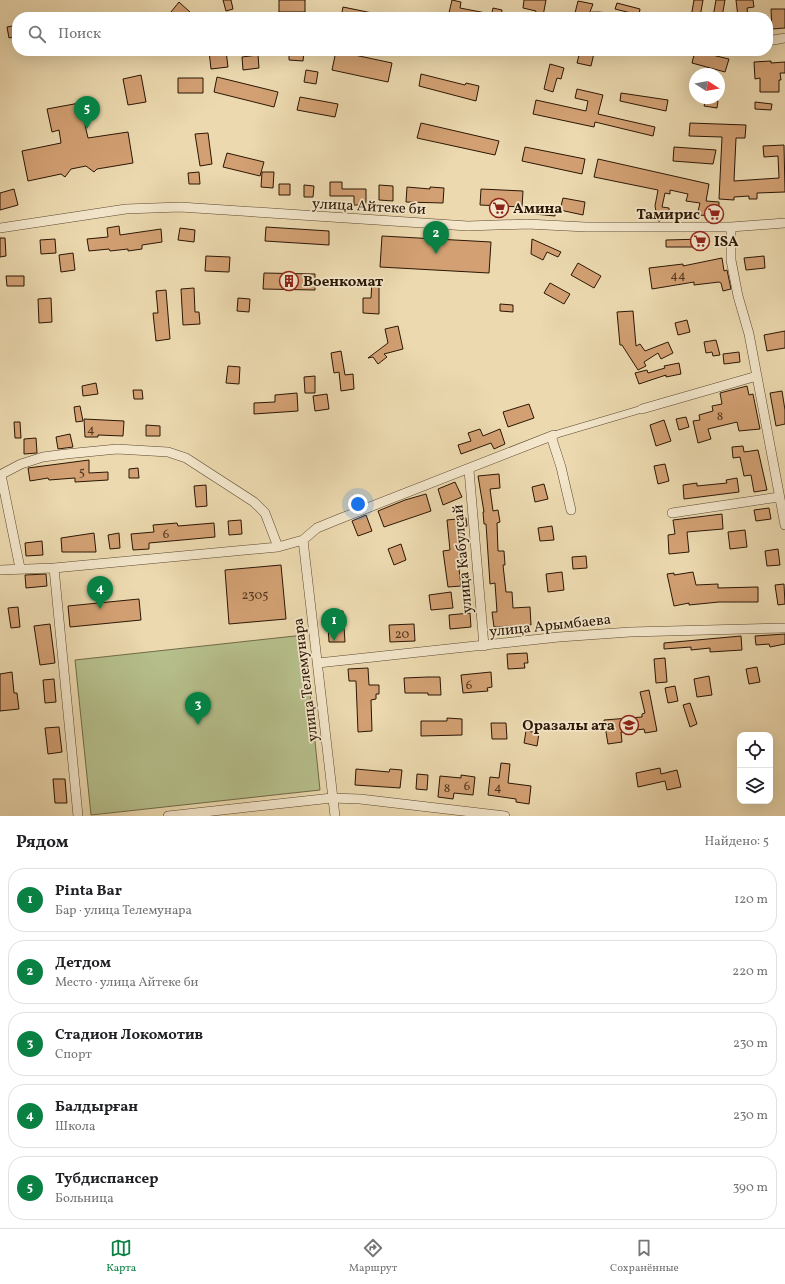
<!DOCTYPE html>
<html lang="ru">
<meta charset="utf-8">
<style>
:root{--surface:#fff;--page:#f2f2f2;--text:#202124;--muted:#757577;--line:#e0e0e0;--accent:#0b8043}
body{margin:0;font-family:Vollkorn,serif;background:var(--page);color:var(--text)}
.controls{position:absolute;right:12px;bottom:12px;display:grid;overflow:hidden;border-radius:8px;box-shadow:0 4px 16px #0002}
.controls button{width:36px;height:36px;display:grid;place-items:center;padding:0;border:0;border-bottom:1px solid var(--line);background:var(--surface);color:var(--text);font:20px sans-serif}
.compass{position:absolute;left:689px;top:68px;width:36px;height:36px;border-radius:50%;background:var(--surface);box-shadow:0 4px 16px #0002;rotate:101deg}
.you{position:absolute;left:358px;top:504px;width:14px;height:14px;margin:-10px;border:3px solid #fff;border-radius:50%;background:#1a73e8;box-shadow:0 0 0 6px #1a73e833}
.badge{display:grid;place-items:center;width:26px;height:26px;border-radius:50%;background:var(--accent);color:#fff;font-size:13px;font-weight:700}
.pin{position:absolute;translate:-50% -33px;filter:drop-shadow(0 1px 2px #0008)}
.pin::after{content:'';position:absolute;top:21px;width:14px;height:12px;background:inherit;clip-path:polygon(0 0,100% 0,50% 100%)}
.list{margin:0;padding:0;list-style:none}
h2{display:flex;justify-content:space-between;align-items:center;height:52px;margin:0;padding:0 16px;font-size:17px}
h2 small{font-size:13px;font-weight:400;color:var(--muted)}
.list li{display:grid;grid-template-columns:26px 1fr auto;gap:12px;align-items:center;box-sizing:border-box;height:64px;margin:0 8px 8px;padding:0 8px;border:1px solid var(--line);border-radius:16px}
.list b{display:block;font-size:15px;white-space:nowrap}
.list p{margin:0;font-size:13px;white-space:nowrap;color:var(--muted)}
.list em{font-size:13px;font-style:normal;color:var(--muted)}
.icon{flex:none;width:22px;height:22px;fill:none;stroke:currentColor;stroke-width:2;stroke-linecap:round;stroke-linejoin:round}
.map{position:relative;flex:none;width:785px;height:816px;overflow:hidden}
.search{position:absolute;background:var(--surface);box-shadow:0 4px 16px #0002;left:12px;right:12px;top:12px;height:44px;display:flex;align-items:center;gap:10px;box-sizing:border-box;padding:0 14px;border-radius:16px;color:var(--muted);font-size:15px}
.sheet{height:412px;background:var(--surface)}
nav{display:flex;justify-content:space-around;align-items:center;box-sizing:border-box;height:56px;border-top:1px solid var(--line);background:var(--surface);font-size:11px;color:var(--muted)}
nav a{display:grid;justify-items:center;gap:2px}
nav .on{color:var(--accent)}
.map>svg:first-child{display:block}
</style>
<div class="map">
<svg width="785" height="816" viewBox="0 0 785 816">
<rect width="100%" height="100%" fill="#ecd9af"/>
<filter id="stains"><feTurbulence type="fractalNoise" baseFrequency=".005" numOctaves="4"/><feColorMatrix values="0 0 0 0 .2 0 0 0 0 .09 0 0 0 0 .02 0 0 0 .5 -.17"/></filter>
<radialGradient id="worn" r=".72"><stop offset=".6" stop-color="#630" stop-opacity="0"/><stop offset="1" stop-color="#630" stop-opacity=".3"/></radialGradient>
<path fill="#b6c08c" stroke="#706b48" d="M304 635 320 790 91 815 75 660Z"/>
<path fill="#d2a073" stroke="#2b1604" d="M223 0H231L233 9 226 11Z
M279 0H305V12H279Z
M452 0 461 2 460 8 491 14V17H448Z
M524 0H546L543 16 535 15 536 11 523 8Z
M694 0H703L700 17H691Z
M716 0H725L722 17H713Z
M736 0H753L754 7 747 8 748 17H738Z
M578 1 593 4 588 17H574Z
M179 2 191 13 188 17H178L171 12Z
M617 3 640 9 639 15 615 9Z
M343 7 377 14V17H341Z
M493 8 502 10 501 17H491Z
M771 9H785V28L772 29Z
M17 25V36L9 38 7 27Z
M209 51H226L228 67 211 69Z
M289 51H304L303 61 289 60Z
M336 51 392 63 388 82 332 70Z
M580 51 594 53 591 66 577 63Z
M695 51 729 59 725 72 692 63Z
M258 55 259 68 243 70 242 57Z
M771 61V63L785 62V73H780L781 80H779V92H760V78L755 79 754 62Z
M550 64 564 68 561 79 557 78 553 92 544 89Z
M306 70 318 72 316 84 304 82Z
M421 74 465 85 466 83 479 86 476 101 419 86Z
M141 75 146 102 128 105 123 79Z
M217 77 278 92 274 107 214 92Z
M178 78H203V93H178Z
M577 89 603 95 598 114 655 127 653 136 595 122 594 127 533 114 536 100 586 111 588 101 575 98Z
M621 93 668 100 666 111 620 101Z
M300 97 338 104 335 117 297 110Z
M706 99 718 101 717 108 704 106Z
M85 102 89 124 85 125 88 138 128 132 133 163 97 169 94 172 86 166 71 169 65 177 61 174 28 181 22 151 61 143 59 130 52 132 47 109Z
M755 102 772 104 771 110 755 109Z
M421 123 499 141 495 155 417 138Z
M690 123 746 125 745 138H736L734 181 779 178 778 156 764 157 763 146 784 145 785 192 757 193V199H749V196L734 197V200L719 199 722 137 689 136Z
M208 133 212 164 200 166 195 134Z
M525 147 585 159 582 174 522 161Z
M674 147 716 150 713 164 673 161Z
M227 153 264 162 260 176 223 167Z
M598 159 709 184 706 201 719 202V216L697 215 700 203 686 201 688 194 670 190V194L665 193 662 207 669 208V214H661L660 221H658L655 206 658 190 594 177Z
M199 172 200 184H189L188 173Z
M262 172H274L273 188 261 187Z
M330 182H342V189H366V205H354V196H330Z
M279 184H290V195H279Z
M304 185 314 186 313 197H304Z
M379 185 393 186V201L379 200Z
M407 187 430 189V187L444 188 443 203 406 202Z
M14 189 18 205 0 210V193Z
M481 189 523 191 522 207 480 205Z
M563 198 585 202 583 215 560 210Z
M535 206 555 208V216L534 214Z
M119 226 120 235 161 229 162 242 142 245V249L128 251V249L110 251 109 249 89 251 87 239 108 237 107 228Z
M266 227 329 231V245L265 241Z
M180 228 195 230 194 242 178 240Z
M382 236 491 242 489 273 380 267Z
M0 238H5L6 256 0 257Z
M55 239 56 253 41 254 40 240Z
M532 239 561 252 558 257 547 252 543 260 531 254Z
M704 239 705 247H666V240Z
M73 253 75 270 61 272 59 255Z
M206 256 230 257 229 272 205 271Z
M764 256 765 268 746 270 744 258Z
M722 258 724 271 727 270 731 289 723 291 721 283 719 282 694 285V282L652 289 649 268 683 264V266Z
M578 263 601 276 594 288 571 275Z
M264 273 315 274V290L263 289Z
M6 276H24V286H7Z
M372 281H379V314L363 313V298H371Z
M550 283 570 294 564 304 544 293Z
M194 288 195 312H199L200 324 183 325 181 289Z
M166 290 170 339 156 341 153 313H158L156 291Z
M51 298 52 322 39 323 38 299Z
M238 298 250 299 249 312 237 311Z
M500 304 513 305V312L500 311Z
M633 311 636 346 640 344 645 351 668 342 673 353 661 359 658 353 644 362 646 366 638 370 622 345H620L617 312Z
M687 320 690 332 678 335 675 323Z
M398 326 403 349 384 354 387 357 378 364 373 357 368 358 388 343 385 329Z
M785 331V348L767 351 764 335Z
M716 340 720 355 713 356 712 352 706 353 704 342Z
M341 351 345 375 353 374 354 389 341 391 339 372 334 373 331 353Z
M739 352 740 362 724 364 723 354Z
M679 363 681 374 666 377V375L639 384 635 373 647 370 648 373 665 368 664 366Z
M228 366 240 367 239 384 226 383Z
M315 376V393H305L304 377Z
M96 383 98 394 83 396 82 386Z
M747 386 749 395 753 394 760 429 739 431 737 422 708 429 711 439 698 443 693 421 700 420 699 415 713 411 712 406 722 404 720 393Z
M133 390H142L143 399H134Z
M782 391 785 410V424L776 426 770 393Z
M297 393 298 411 254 414V403L275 402V395Z
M327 394 329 409 315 411 313 396Z
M529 404 534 418 508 427 503 412Z
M80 406 83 421 76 422 74 407Z
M686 417 689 427 679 430 676 419Z
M84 419 124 421 123 436 98 435V437H85Z
M664 420 671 441 656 446 650 425Z
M14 422H20L21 438H15Z
M146 425 160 426V436H146Z
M480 429 483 436 500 429 505 444 494 449 491 443 461 454 458 445 471 441 468 433Z
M70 434 73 447 58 449 56 437Z
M36 438 37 453 24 454V439Z
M743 446 744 452 758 450 767 490 754 492 751 475 744 476 740 457 733 458 732 447Z
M89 460V473L108 472V480L75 482V478L49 480 48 478 30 481 28 468Z
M665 464 669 481 658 484 654 466Z
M138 468 139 478H129V469Z
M499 474 500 488 490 489 493 511 498 510 500 522 497 523 498 551H504L505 565H503L506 592H512L513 608 530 607 531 625 494 627 492 612H497L495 583 490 584 486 524H484L483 512H484L478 476Z
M737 478 739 492 684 499 683 485 697 483V486L727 483 726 480Z
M455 482 462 497 443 505 438 489Z
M544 484 548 499 535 502 532 487Z
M206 485 207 506 196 507 194 486Z
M426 494 431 511 384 527 378 511 405 500Z
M769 508 771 519 756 521 754 510Z
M722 514 723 529 687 532 689 552 669 554 668 535 675 534 673 520Z
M366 515 372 531 358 536 352 521Z
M466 518 467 526 462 527 463 560H458L461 586 448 587 443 551 450 550 447 520Z
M241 520 242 534 229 535 228 521Z
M177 523 178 526 214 523 215 537 149 543V549L133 550 131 534 154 532 153 525Z
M552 526 554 540 540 541 538 528Z
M745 530 747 547 730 549 728 532Z
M94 533 96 552H62L61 538Z
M119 533 120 548 110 549 108 535Z
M42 541 43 555 26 556 25 543Z
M401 544 406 560 394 565 388 549Z
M778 549 780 565 767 566 765 551Z
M586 556 587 568 573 569 572 557Z
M281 565 286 619 229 624 225 570Z
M562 572 564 590 548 592 546 574Z
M693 572 696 585 718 584V588L758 587V602H719L689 605V603L674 606 667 574 674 573V575Z
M46 574 47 586 26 588 25 575Z
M784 584 785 604 778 605 775 585Z
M451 592 453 608 431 610 429 595Z
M139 599 141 620 70 627 68 606Z
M18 607 20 627 11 628 8 608Z
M343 611 345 642H329L327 612Z
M470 613 471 627 450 629 449 615Z
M50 624 55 663 40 665 34 626Z
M414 624 415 641 390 642 389 625Z
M785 634V644L770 647 769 644 756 645 755 636Z
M741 636 742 650 710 652V648L691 650V647L664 649V643Z
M527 653 528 663H524L525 668 508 669 507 654Z
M665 658 667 682 656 683 654 659Z
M757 667 760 682 749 684 746 669Z
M368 668 369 685H379V694H376V699L371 700 372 731 358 732 356 681H349L348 669Z
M12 672 14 693H17L19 709 0 711V674Z
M491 672 492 687 487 688 488 691 463 693 461 675Z
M709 676 712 695 697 697 694 679Z
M428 677H440L441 695H428V693H405L404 678Z
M54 679 56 702 45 703 43 680Z
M675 686 678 701 668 703 665 688Z
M649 690 657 731 645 733 644 729 621 732 622 742 608 744 604 720 642 717V714L645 713 640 692Z
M690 703 697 724 690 727 683 705Z
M447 718 462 719V735L421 736V721H447Z
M491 723H506L507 739H492Z
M59 727 62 752 48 754 45 728Z
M526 731 539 733 537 746 524 743Z
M501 763 510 764 508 783 531 786 529 804 516 802V799L488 795 490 777 499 778Z
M660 768 661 774 677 770 681 787 667 790 665 781 638 787 636 773Z
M356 769 389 772 390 769 402 770 400 788 355 785Z
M417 774 428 775 427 790 416 789Z
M461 775 475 777 473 795 454 793 453 799 438 797 440 776 461 778Z
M53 779H65L67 803H55Z"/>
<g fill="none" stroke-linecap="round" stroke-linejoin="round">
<defs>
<path id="pedestrian" d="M554 435 642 409"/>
<path id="minor" d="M594 16 603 17
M768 41 785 38
M731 227V260L738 296 749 334 785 525
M0 228 126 209 180 207 468 226 527 224 586 227H731L785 223
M642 409 757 376
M551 436 561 467 571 510
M469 470 484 646
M0 475 21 464 43 457 66 454 117 449 168 452 186 458 254 502 265 513 278 547
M1 475 20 568
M672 513 779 497
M303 540 335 816
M0 570 54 568
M318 663 559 637 630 632 785 628
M78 816 54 568 278 547 303 540 317 528 339 519 554 435
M168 816 332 798 360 799 505 816"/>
</defs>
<use href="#pedestrian" stroke="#5b472f" stroke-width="8"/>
<use href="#minor" stroke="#5b472f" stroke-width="10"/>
<use href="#pedestrian" stroke="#f3e6cb" stroke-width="7"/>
<use href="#minor" stroke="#f3e6cb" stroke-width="9"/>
</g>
<defs>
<symbol id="supermarket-ring" viewBox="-11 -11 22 22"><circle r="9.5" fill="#f3e6cb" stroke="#8f2418" stroke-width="1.5"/><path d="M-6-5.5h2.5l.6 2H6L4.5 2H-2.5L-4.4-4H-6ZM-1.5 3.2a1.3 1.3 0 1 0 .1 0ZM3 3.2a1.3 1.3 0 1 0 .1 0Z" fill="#8f2418"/></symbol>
<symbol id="building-ring" viewBox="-11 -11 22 22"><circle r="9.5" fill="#f3e6cb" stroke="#8f2418" stroke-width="1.5"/><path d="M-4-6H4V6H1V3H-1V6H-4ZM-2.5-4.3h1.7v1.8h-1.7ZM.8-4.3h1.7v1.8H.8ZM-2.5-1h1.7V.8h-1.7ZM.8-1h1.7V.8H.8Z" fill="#8f2418"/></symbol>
<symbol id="school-ring" viewBox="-11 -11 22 22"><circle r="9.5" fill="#f3e6cb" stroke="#8f2418" stroke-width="1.5"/><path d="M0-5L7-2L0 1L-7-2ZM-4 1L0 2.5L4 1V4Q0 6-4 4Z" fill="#8f2418"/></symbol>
</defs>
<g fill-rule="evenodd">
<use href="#supermarket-ring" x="488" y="197" width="22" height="22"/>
<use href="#supermarket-ring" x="703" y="203" width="22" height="22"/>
<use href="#supermarket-ring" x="689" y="230" width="22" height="22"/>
<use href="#building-ring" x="278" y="270" width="22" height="22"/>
<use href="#school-ring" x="618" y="714" width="22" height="22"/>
</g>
<g text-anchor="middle" stroke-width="3.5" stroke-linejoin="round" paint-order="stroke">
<g font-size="13" fill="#553820">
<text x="678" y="279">44</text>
<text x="720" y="420">8</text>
<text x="91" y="433">4</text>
<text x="82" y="476">5</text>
<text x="166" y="538">6</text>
<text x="255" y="599">2305</text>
<text x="402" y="638">20</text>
<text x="469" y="689">6</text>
<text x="467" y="790">6</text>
<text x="498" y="791">4</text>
<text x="447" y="792">8</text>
</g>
<g font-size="15" fill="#2b1604" stroke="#f3e6cb">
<text transform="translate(369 206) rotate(3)" y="5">улица Айтеке би</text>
<text transform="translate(462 559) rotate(-95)" y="5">улица Кабулсай</text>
<text transform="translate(550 625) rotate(-6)" y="5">улица Арымбаева</text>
<text transform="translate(305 680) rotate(-97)" y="5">улица Телемунара</text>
</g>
<g font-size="15" font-weight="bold" fill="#2b1604" stroke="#f3e6cb" text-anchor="start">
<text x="513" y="213">Амина</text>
<text x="700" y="219" text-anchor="end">Тамирис</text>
<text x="714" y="246">ISA</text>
<text x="303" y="286">Военкомат</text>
<text x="615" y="730" text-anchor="end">Оразалы ата</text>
</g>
</g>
<rect width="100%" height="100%" filter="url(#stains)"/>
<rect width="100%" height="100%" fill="url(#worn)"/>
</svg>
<div class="controls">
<button><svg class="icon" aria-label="locate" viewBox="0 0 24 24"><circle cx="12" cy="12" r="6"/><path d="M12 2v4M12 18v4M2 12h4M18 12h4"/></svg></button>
<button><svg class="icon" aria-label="layers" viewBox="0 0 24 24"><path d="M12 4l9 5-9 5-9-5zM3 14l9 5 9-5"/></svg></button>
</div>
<svg class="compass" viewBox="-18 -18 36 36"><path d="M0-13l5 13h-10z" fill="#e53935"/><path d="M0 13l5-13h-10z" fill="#757577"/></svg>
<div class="you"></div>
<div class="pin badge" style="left:334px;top:641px">1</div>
<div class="pin badge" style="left:436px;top:254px">2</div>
<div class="pin badge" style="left:198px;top:725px">3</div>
<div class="pin badge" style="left:100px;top:609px">4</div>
<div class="pin badge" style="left:87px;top:129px">5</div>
<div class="search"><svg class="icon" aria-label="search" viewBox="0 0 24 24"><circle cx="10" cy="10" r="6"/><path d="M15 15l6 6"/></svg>Поиск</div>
</div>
<section class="sheet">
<h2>Рядом<small>Найдено: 5</small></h2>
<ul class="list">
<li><span class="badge">1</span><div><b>Pinta Bar</b><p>Бар · улица Телемунара</p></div><em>120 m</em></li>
<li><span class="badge">2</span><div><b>Детдом</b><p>Место · улица Айтеке би</p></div><em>220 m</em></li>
<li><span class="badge">3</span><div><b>Стадион Локомотив</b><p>Спорт</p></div><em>230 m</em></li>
<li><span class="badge">4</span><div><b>Балдырған</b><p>Школа</p></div><em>230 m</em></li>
<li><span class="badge">5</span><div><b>Тубдиспансер</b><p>Больница</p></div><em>390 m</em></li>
</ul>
</section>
<nav>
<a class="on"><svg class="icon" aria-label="map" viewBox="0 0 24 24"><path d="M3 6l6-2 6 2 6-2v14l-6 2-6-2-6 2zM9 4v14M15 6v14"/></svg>Карта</a>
<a><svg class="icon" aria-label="directions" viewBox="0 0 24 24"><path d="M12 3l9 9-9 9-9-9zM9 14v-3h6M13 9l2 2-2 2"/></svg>Маршрут</a>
<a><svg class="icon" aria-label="saved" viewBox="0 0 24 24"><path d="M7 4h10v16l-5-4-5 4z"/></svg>Сохранённые</a>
</nav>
